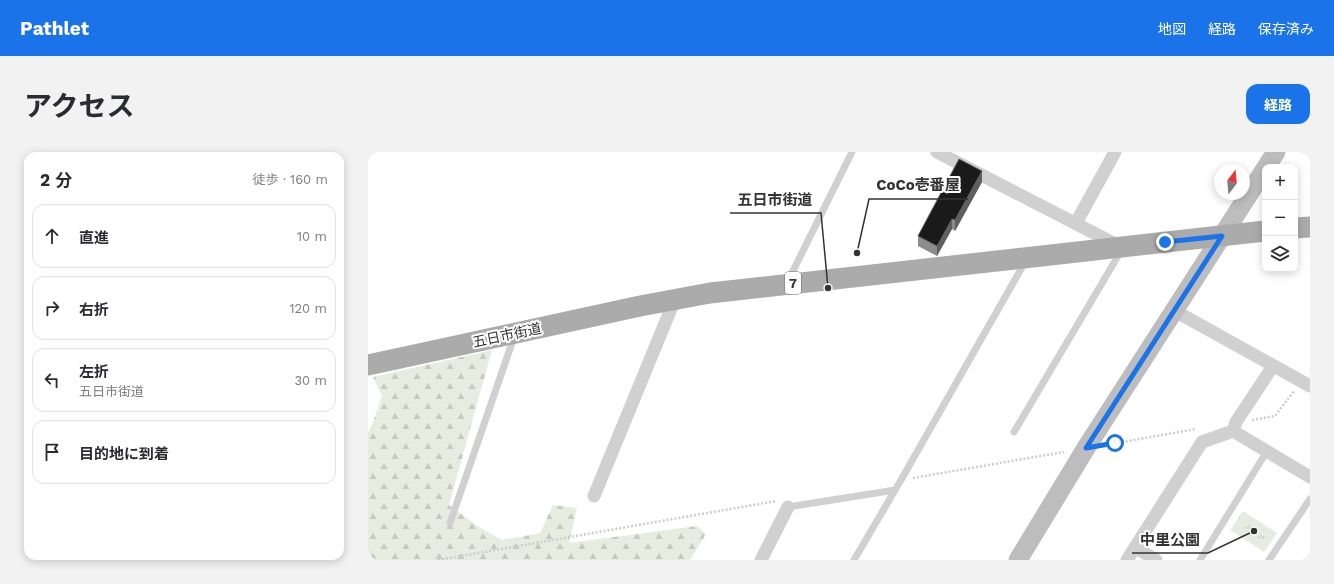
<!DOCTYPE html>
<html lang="ja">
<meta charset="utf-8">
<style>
:root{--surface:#fff;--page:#f2f2f3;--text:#2b2b33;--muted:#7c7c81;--line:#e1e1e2;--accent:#1a73e8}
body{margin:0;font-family:"Work Sans","Noto Sans JP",sans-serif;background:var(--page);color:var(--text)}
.controls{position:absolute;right:12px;top:12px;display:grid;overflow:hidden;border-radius:8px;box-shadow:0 2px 10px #0003}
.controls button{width:36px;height:36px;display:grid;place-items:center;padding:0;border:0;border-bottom:1px solid var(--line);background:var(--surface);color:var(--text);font:20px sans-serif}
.compass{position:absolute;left:846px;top:12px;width:36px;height:36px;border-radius:50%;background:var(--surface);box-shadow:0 2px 10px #0003;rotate:16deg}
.stop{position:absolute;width:12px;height:12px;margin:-9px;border:3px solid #1a73e8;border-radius:50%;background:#fff}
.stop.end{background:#1a73e8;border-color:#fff;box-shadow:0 1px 4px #0008}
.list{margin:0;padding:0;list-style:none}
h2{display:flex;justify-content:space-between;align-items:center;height:52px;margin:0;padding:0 16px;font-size:17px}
h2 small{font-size:13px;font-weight:400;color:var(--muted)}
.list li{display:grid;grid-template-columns:26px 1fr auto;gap:12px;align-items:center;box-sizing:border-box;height:64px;margin:0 8px 8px;padding:0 8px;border:1px solid var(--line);border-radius:12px}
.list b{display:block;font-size:15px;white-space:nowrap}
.list p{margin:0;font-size:13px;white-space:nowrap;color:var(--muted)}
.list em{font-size:13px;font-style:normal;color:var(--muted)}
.icon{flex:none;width:22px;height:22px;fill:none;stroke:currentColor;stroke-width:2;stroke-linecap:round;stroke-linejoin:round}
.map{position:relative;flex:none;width:942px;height:408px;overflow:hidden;border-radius:12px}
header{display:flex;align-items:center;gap:24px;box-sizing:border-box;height:56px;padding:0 20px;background:var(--accent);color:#fff}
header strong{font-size:19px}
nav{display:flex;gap:22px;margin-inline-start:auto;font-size:14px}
.intro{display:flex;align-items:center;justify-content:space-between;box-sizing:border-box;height:96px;padding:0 24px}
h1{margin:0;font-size:28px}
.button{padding:10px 18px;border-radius:12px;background:var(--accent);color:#fff;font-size:14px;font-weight:700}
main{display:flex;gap:24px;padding:0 24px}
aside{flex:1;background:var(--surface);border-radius:12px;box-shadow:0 2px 10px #0003}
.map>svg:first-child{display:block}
</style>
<header>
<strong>Pathlet</strong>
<nav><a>地図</a><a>経路</a><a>保存済み</a></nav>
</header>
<div class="intro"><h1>アクセス</h1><a class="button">経路</a></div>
<main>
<aside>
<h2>2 分<small>徒歩 · 160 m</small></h2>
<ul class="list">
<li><svg class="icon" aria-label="ahead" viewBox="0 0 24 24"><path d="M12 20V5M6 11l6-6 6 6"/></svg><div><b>直進</b></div><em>10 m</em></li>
<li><svg class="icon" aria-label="right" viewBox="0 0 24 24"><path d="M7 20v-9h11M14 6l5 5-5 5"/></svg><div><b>右折</b></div><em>120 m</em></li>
<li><svg class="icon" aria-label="left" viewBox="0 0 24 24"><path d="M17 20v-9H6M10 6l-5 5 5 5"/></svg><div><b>左折</b><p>五日市街道</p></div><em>30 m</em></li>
<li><svg class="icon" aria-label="arrive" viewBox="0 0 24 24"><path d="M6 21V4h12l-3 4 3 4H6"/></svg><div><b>目的地に到着</b></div></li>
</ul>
</aside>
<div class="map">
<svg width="942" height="408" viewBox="0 0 942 408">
<defs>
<pattern id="forest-firs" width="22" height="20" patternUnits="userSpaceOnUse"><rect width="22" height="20" fill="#e6ecdf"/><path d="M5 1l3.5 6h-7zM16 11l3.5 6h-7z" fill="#c6cbc0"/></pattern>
<pattern id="park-tufts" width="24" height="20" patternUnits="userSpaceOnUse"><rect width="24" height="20" fill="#e6ecdf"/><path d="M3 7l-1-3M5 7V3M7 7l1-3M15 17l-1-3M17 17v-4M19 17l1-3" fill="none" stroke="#c6cbc0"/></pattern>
</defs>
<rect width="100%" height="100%" fill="#fff"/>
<path fill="url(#forest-firs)" d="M124 198 81 353 111 375 134 388 172 381 185 353 209 356 201 391 329 374 338 382 322 408H0V281L4 273 14 244 5 225Z"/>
<path fill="url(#park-tufts)" d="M875 359 909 381 896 400 862 378Z"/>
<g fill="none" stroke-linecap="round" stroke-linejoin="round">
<path stroke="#cdcdcd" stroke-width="2.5" stroke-dasharray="2 2" stroke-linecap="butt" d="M884 268 907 264 926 239
M738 293 828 277
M545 326 696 300
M70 408 408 349"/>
<path stroke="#d0d0d0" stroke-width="7" d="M420 129 484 0
M646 280 753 99
M420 355 527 338
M82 371 146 185
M486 408 533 328 657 110
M832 408 899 299
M901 408 942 347"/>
<path stroke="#d0d0d0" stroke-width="13" d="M569 0 751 94
M708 71 747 0
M807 159 942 234
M905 214 868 270 865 279 942 325
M226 344 307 147
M767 395 788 408
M393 408 420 355
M759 408 834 290 865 279"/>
<path stroke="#bdbdbd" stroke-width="19" d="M898 15 908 0
M650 408 718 296 897 17"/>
<path stroke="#ababab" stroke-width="21" d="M927 76 942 75
M0 213 272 154 342 141 897 79"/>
</g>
<path fill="#8c8c8c" d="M614 30 587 79 584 77 569 104 550 94V84Z"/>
<path fill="#5f5f5f" d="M614 19V30L587 79V68Z
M584 67V77L569 104V94Z"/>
<path fill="#1a1a1a" stroke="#5f5f5f" d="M591 7 614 19 587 68 584 67 569 94 550 84Z"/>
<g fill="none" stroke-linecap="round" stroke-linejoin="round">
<path stroke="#1a73e8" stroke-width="5" d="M747 291 718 296 854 84 797 90"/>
</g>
<g text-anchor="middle" stroke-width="4" stroke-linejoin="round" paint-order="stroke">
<rect fill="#fff" stroke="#707070" stroke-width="1" x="417" y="120" width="16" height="22" rx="3"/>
<g font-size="13" font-weight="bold" fill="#333">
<text x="425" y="136">7</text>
</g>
<g font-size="14" fill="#333" stroke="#fff">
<text transform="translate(139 183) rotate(-12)" y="5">五日市街道</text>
</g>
</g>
<path fill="none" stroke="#333" stroke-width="1.5" d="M489 101L501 47H600M460 136L453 61H362M886 379L840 401H764"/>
<g fill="#333" stroke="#fff" stroke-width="1.5">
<circle cx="489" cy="101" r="4"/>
<circle cx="460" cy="136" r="4"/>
<circle cx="886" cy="379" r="4"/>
</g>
<g font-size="15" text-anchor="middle" font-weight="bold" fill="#333" stroke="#fff" stroke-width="4" stroke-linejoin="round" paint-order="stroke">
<text x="550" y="38">CoCo壱番屋</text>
<text x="407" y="53">五日市街道</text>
<text x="802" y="393">中里公園</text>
</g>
</svg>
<div class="controls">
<button>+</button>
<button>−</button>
<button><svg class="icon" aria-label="layers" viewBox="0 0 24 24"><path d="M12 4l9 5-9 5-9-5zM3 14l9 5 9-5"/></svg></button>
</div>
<svg class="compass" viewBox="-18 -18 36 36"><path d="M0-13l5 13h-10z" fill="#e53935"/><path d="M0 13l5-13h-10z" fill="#7c7c81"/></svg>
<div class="stop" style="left:747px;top:291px"></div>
<div class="stop end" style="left:797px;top:90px"></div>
</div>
</main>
